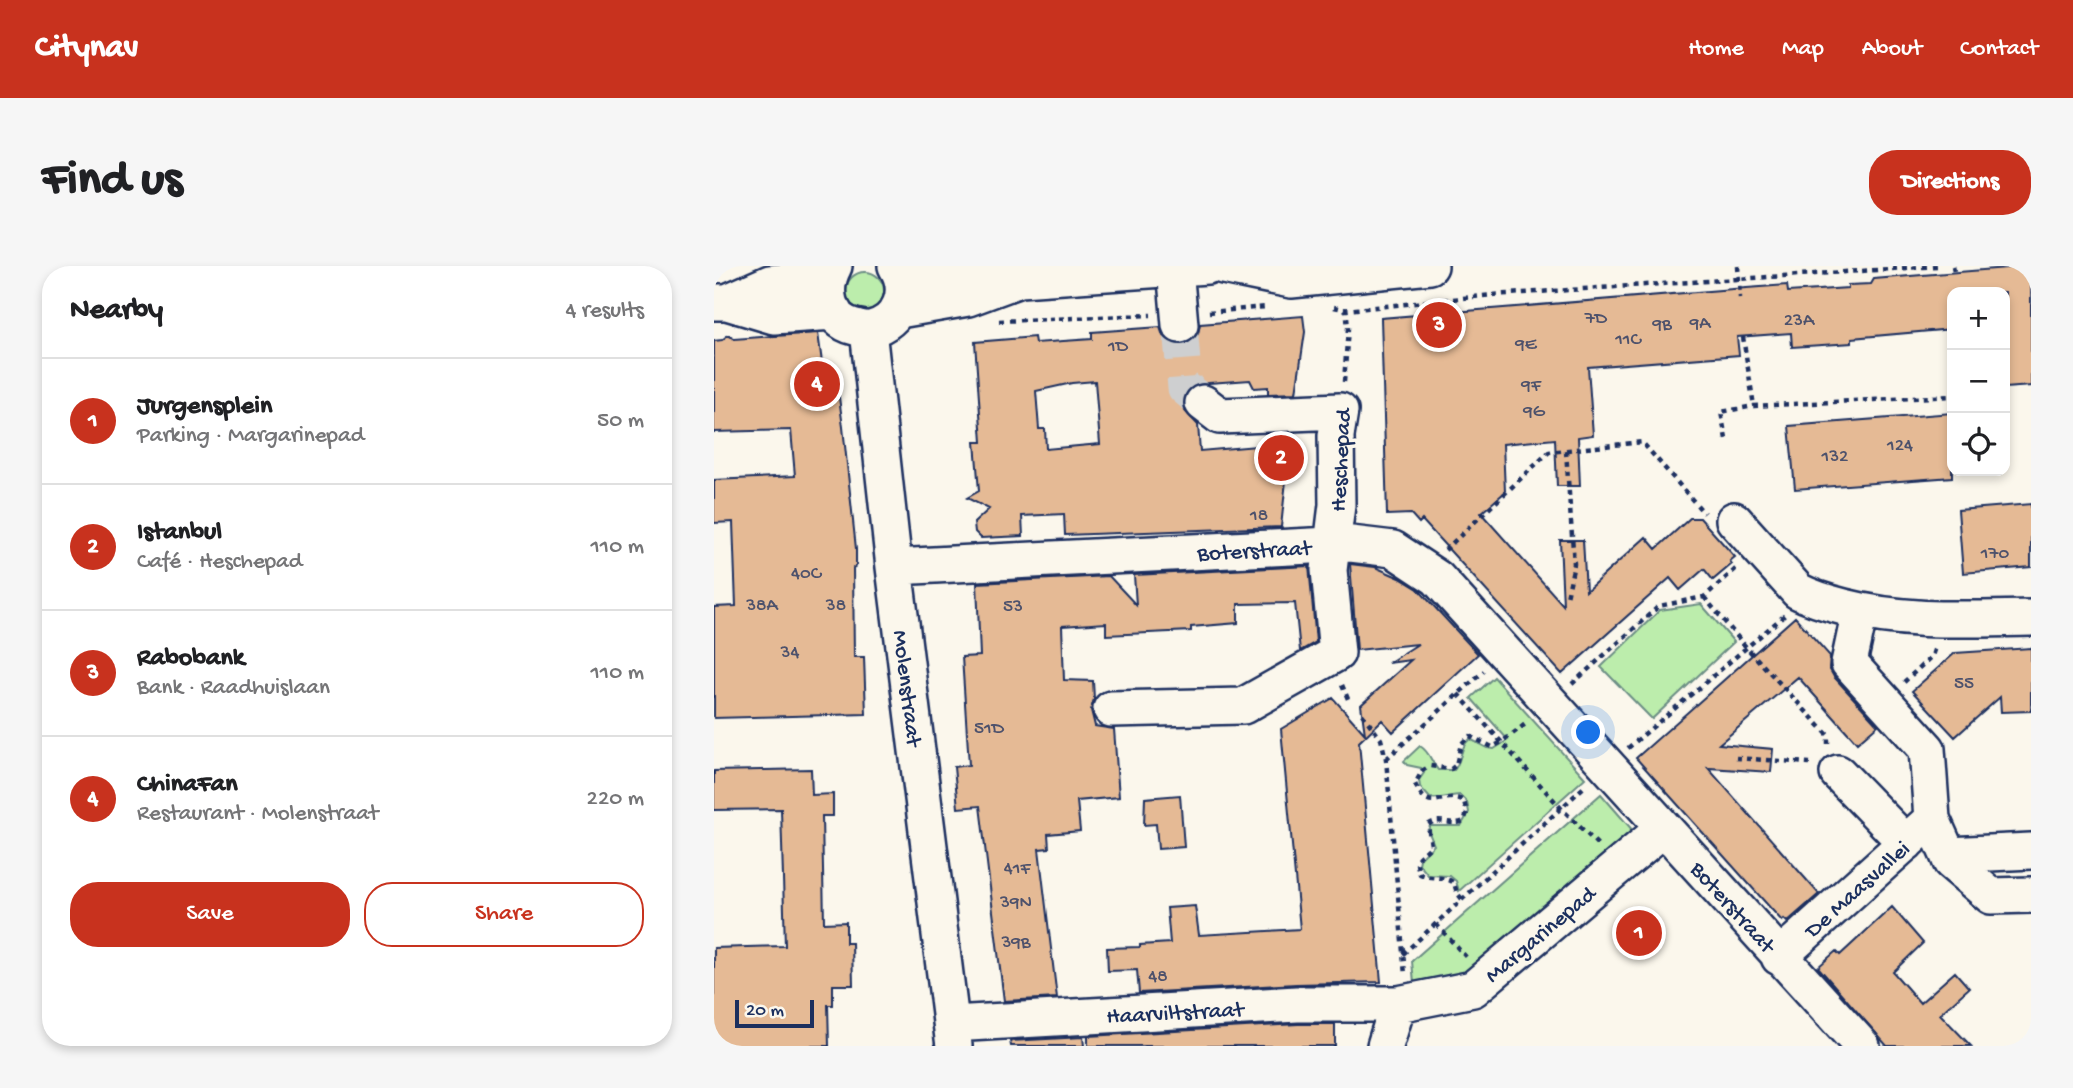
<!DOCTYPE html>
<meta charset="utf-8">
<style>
:root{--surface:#fff;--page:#f6f6f6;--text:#202124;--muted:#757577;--line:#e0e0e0;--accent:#c8321e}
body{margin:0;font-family:"Gochi Hand",sans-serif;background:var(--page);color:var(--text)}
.controls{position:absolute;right:21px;top:21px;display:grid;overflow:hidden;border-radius:14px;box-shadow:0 4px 10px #0003}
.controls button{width:63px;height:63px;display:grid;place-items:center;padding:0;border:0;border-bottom:2px solid var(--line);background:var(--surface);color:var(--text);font:35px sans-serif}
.scale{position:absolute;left:21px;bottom:18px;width:79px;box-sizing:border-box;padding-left:7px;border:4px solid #1b2f5e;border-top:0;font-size:19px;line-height:24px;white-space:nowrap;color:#1b2f5e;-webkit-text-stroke:5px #fbf7ec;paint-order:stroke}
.you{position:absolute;left:875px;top:467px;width:24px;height:24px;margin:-18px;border:5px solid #fff;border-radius:50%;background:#1a73e8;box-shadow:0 0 0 10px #1a73e833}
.badge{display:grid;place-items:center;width:46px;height:46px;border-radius:50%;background:var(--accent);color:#fff;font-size:23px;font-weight:700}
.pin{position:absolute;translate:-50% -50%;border:4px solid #fff;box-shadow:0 2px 7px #0006}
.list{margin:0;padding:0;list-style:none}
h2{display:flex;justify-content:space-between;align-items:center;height:91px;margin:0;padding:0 28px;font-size:30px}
h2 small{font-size:23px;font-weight:400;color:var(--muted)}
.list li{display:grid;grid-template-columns:46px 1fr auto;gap:21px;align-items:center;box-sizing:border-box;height:126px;padding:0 28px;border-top:2px solid var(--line)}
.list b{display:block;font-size:26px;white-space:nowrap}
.list p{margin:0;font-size:23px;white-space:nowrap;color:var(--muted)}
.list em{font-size:23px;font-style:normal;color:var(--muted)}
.actions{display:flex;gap:14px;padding:21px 28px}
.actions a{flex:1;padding:16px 0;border:2px solid var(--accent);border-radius:28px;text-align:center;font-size:24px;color:var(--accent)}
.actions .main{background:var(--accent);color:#fff}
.icon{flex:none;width:38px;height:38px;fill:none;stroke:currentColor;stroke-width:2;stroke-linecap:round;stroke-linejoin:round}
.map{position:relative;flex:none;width:1317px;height:780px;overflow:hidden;border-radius:28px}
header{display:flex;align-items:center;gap:42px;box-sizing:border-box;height:98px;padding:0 35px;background:var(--accent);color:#fff}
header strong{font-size:33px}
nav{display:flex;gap:38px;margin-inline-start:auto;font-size:24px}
.intro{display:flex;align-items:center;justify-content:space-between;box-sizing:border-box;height:168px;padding:0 42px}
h1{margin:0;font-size:49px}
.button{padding:18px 32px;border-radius:28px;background:var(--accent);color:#fff;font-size:24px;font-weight:700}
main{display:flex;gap:42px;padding:0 42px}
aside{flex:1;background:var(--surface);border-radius:28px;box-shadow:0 4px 10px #0003}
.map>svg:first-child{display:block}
</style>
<header>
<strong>Citynav</strong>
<nav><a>Home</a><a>Map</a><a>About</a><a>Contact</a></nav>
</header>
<div class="intro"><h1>Find us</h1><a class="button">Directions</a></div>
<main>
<aside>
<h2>Nearby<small>4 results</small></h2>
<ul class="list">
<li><span class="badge">1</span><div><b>Jurgensplein</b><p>Parking · Margarinepad</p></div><em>50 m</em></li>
<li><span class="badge">2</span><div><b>Istanbul</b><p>Café · Heschepad</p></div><em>110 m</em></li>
<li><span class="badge">3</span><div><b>Rabobank</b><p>Bank · Raadhuislaan</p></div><em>110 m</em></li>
<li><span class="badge">4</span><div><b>ChinaFan</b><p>Restaurant · Molenstraat</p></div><em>220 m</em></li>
</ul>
<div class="actions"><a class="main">Save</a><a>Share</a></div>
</aside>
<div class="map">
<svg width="1317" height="780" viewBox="0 0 1317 780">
<rect width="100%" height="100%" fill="#fbf7ec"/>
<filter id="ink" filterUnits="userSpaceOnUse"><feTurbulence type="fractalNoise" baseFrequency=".0143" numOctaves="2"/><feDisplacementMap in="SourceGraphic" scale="14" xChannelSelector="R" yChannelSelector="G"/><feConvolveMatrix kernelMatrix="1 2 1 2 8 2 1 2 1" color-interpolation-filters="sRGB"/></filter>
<g filter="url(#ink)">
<path fill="#bcedac" stroke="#6c8e85" stroke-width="2" d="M132 25a19 19 0 1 1 38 0a19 19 0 1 1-38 0Z
M987 338 1020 376 938 453 887 401 946 344Z
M780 411 871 512 745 625 742 615 736 610 714 609 705 598 706 593 720 579 714 564 716 560H747L755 546 753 536 746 529C736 529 727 534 716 532L706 521 705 514 710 507 707 502 693 499 690 495 706 480C717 487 716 495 724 504H740C748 495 746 480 756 473L773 482 780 483 794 474 757 432Z
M887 528 920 566 756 709 700 717 698 695Z"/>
<path fill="#e5ba95" stroke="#1b2f5e" stroke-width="2" fill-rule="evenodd" d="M1317 0V120L1291 122V26H1238V63L1138 72V77L1078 81 1077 67 1023 71 1025 89 874 101 879 169 864 171 866 220H843L841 173 789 178 791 226 767 247 849 339 846 274H869L872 325 932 271 942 283 976 252H986L1021 291 1016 295 1018 298 999 314 990 303 966 324 956 312 848 408 708 254 705 257 697 248 673 249 667 52 1019 23 1073 19 1074 26 1134 22V19L1157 18 1160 13Z
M589 50 591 66 582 127 554 128V121L540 122 536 114 481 118 473 125 469 135 471 145 484 159 486 185 576 177 567 261 351 269 350 248 308 250 309 270 267 272 261 266 260 257 275 243 253 232 265 225 261 176H268L261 76 320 71 321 77 378 73V66L446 61 449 70 457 77 468 79 478 75 484 68 486 58ZM381 115 386 178 332 183 331 163H325L322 125 358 117Z
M104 67 112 126 124 124 129 161 142 283V300L139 302 140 391H150L152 448 0 452V341L22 340 19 256 0 257V214L81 210 77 164 0 166V75L8 74 14 69 20 73Z
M1238 147V211L1081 223 1075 160Z
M1317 238V301L1249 307 1244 244Z
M636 298 661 301 686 312 704 323 764 388 679 466 668 454 645 476 667 716 582 718 425 727 423 704 394 705 393 682 426 681V679L456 677 453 642 481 640 485 669 586 663 567 463 619 432 651 468 647 439 697 394 674 397 704 378 643 384Z
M595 300 602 376 586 385 581 337 524 338V357L477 361V365L392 369V357L348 360 350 414 379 415 380 433 377 444 381 460 400 463 405 531 363 535 366 565 334 568 335 582 325 583 343 732 290 735 266 540 244 542 240 501 255 499 248 391 266 390 263 317 395 310 422 339 420 309Z
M1081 351 1116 390 1115 402 1120 411 1164 459 1143 477 1084 411 1005 478 1059 483 1057 506 994 502 1105 628 1073 656 1070 653 1068 655 922 492Z
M1317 382V445L1287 446 1286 431 1241 471 1198 425 1241 387Z
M97 503 98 529 119 528V550H108L110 657 132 656V677H138L139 719H119V739H114L115 780H0V682L71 680 67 543 0 544V505Z
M466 529 470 581 444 583 442 558 430 559 431 532Z
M1178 641 1209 677 1179 706 1206 737 1241 706 1255 722 1226 748 1257 780H1173L1104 701 1122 685 1126 689Z
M584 758H621V780H374V770Z
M369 771 370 780H297L296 775Z"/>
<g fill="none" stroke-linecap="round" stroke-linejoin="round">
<path stroke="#cecfd0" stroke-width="35" stroke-dasharray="35 18" stroke-linecap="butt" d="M466 59 471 122 489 137"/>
<defs>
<path id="minor" d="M120 0C108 23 112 54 141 61 146 62 152 64 157 63 186 56 198 25 182 0
M509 0 577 14 716 0
M461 2 466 59
M186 6 246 4 306 13 493 0
M0 36H13L60 50 120 46
M13 36 56 17 114 12
M185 44 254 32 303 14
M154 64 180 301 240 780
M1020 254 1084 325C1099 333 1114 337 1130 341 1191 357 1254 353 1317 352
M180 301 637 278 679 283 723 312 1148 780
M1146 345 1135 397 1213 483 1218 553 1234 589 1237 596 1277 630 1317 629
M397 443 529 440 623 387 615 304 623 239 622 170 626 145 506 150 489 137
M1124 507 1192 577
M1234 589 1317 585
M1065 691 1218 553
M238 758 583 738H684L759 723 950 562
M671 780 684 738"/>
</defs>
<use href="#minor" stroke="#1b2f5e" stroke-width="40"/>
<path stroke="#1b2f5e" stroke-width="4.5" stroke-dasharray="5 5" stroke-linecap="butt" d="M1024 0 1026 32
M1239 0 1240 5
M620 41 633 44 778 29 1223 0
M495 46 552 41
M285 55 437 49
M1029 71 1040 140
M630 116 634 62 632 41
M1012 173 1007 146 1040 140 1238 130
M852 185 860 298 853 331
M731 284 835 186 928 176 990 247
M990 331 1032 381 1114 469V478
M1190 416 1218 390 1221 381
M858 418 945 340 990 331 1024 301
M628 419 634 433
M744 428 847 542 884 579
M648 448 667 473 672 493 691 709
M914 482 1071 349
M1022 492 1096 497
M672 493 770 405
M748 633 743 627 740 617C730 609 718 614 706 608 698 588 707 592 717 580L714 559C725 550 737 561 750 555L753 547 750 535C729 523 716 551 701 518L708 505 716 500 737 503 742 499 747 478 756 470 778 481 788 476 814 456
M722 658 752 691
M689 688 871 520"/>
<use href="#minor" stroke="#fbf7ec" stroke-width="35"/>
</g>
</g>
<g text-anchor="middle" stroke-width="7" stroke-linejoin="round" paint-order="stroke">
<g font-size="19" fill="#4e526c">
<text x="882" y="57">7D</text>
<text x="1085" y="59">23A</text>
<text x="986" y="62">9A</text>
<text x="948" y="63">9B</text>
<text x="914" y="78">11C</text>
<text x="812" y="83">9E</text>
<text x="404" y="85">1D</text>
<text x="817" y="124">9F</text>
<text x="820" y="150">9G</text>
<text x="1186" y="184">124</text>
<text x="1121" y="195">132</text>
<text x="545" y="254">18</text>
<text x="1281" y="292">170</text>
<text x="92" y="312">40C</text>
<text x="48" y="344">38A</text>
<text x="122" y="344">38</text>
<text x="299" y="345">53</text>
<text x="76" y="391">34</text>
<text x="1250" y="422">55</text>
<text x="275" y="467">51D</text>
<text x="303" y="607">41F</text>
<text x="302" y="641">39N</text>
<text x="302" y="681">39B</text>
<text x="444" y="715">48</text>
</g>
<g font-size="23" fill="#1b2f5e" stroke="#fbf7ec">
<text transform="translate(625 194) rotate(-87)" y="8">Heschepad</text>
<text transform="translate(540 283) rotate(-3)" y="8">Boterstraat</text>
<text transform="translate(195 422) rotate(83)" y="8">Molenstraat</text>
<text transform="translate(1142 622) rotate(-42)" y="8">De Maasvallei</text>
<text transform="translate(1020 640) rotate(48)" y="8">Boterstraat</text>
<text transform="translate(825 667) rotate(-40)" y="8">Margarinepad</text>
<text transform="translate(461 745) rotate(-3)" y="8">Haarviltstraat</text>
</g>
</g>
</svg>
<div class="controls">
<button>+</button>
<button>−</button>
<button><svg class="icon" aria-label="locate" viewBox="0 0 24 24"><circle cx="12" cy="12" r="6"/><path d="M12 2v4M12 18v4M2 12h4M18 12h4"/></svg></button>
</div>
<div class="scale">20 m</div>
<div class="you"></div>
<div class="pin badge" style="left:925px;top:667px">1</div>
<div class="pin badge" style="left:567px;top:192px">2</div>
<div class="pin badge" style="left:725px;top:59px">3</div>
<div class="pin badge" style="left:103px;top:118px">4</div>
</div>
</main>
